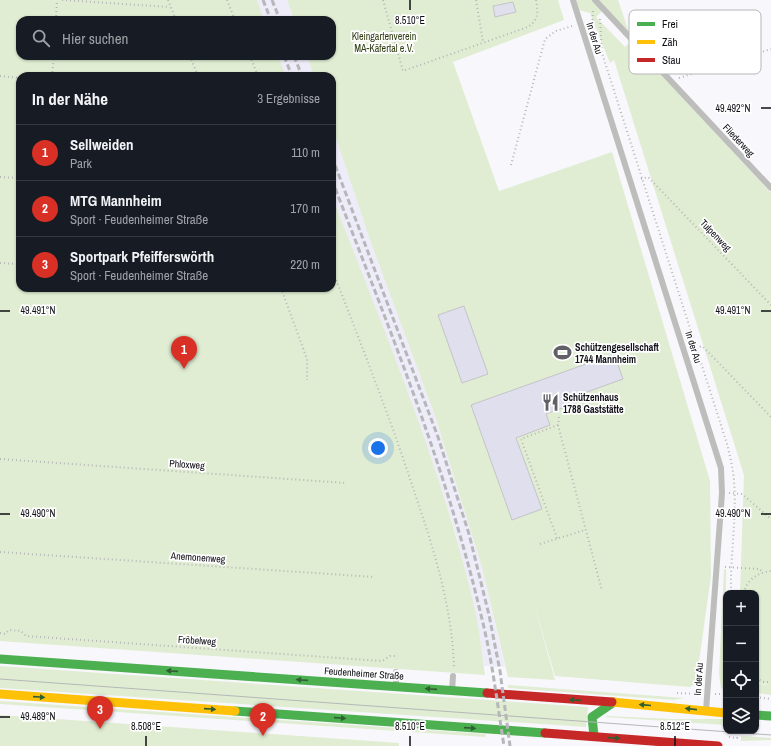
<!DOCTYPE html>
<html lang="de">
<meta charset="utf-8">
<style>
:root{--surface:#171b24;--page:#20242c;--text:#f1f3f6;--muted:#9ea1a6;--line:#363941;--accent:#d93025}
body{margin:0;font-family:"Archivo Narrow",sans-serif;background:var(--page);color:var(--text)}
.controls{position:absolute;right:12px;bottom:12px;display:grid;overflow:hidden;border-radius:8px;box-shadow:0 1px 3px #0004}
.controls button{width:36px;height:36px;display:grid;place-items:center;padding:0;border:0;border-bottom:1px solid var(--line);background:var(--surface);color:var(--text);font:20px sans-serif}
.you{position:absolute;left:378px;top:448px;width:14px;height:14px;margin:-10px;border:3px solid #fff;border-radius:50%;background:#1a73e8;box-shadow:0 0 0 6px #1a73e833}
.badge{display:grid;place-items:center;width:26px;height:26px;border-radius:50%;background:var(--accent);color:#fff;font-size:13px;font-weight:700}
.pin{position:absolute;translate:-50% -33px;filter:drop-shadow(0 1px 2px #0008)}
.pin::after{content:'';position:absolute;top:21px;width:14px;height:12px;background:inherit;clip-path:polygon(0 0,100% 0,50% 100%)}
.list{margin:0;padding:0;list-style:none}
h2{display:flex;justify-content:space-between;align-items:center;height:52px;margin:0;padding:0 16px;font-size:17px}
h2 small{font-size:13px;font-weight:400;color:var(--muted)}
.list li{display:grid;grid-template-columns:26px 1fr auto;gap:12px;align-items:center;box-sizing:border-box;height:56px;padding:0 16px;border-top:1px solid var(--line)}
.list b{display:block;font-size:15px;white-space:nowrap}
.list p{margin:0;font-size:13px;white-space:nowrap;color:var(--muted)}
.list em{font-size:13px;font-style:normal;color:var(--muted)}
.icon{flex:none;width:22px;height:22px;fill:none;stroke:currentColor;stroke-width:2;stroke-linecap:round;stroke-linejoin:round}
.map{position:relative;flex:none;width:771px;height:746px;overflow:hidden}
.search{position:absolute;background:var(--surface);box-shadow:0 1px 3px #0004;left:16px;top:16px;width:320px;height:44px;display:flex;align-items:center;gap:10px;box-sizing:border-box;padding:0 14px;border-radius:12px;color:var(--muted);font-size:15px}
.panel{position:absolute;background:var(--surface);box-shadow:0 1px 3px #0004;left:16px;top:72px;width:320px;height:220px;border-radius:12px}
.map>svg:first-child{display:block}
</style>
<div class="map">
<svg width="771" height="746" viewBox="0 0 771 746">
<rect width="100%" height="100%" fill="#f7f7fc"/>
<path fill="#edecf8" d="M257 0H287L294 20H264Z
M278 56H307L314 76H286Z
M332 126 370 240 435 416 482 567 505 667 484 666 476 617 456 535 441 488 399 370 332 196Z"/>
<path fill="#e0edd2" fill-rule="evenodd" d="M0 0H257L264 20H20V56H278L286 76H20V288H332V196C385 334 444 471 476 615 480 635 482 655 485 675L0 641Z
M287 0H558L564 20 453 62 499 191 612 152 710 481 711 576 696 683 690 687 555 676 533 600 555 680 508 677 482 567 435 416 370 240 332 126V76H314L307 56H332V20H294Z
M576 0H618L633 44 771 193V685L756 683V593H740L744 475 614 60 610 63 590 13 579 10ZM602 11 630 42 625 47 596 17Z
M724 569H726V691L721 688 719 674Z
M0 666 588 707 586 727 0 688Z
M756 684 771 685V695L756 693Z
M508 685 684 698 674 700 508 688Z
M0 701 486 734 485 737 0 704Z
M0 715 399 743V746H402H0Z
M607 716 672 719H726V725L605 717Z
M741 736 771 738V740L741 741Z"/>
<path fill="#e0dfed" stroke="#c4c3c9" d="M513 2 516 12 495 17 493 6Z
M464 306 488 374 462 383 438 315Z
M614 354 623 379 576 396 578 402 546 414 550 425 516 438 542 509 512 520 471 405Z"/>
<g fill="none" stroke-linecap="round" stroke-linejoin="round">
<path stroke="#b6b6b7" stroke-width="2" stroke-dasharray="1 3" stroke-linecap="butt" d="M62 0 170 7
M168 0 176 20
M227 0 235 20
M383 0 403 71 528 27C539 19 538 13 536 0
M476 0 483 42
M600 19 602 53 727 444C730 456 733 468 734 481 737 518 730 556 731 593
M56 20 57 0
M592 28 593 11
M190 56 198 76
M250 56 258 76
M0 76 20 78
M52 76 54 56
M679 78 771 49
M511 165 545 39 556 31 572 26
M0 177 20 178
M641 179 648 177 771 305
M0 263 20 264
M332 269C360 342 389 414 413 488 433 546 452 606 454 667
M281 288 307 359V380
M696 348 702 346 710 354 771 417
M559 417 558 425 602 591
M0 459 346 483
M729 493 742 494 771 519
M557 538 521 439 558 425
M540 544 585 530
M0 552 375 577
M725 567 760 569 762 572
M744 593C746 580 759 572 771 571
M0 633 5 634 9 630 21 631 26 636 382 661 390 656H396
M756 678 764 682H771
M677 693 699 694
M715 694H726
M756 697 771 699
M729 737 737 738 738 731"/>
<path stroke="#bdbebc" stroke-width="6" d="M573 0 721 468 722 493 706 711
M595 0 771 188
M396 672V687
M452 691 453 676"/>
<path stroke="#4caf50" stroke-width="9" d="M0 659 487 693
M235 711 545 733
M756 715 771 716
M594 736 592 717 614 702"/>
<path stroke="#ffc107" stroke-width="9" d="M0 694 235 711
M612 702 726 713"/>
<path stroke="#c62828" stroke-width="9" d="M487 693 612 702
M545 733 718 746"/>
<path stroke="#b6b7b9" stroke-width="1" d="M0 679 771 735"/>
<path stroke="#b6b7b9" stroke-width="3" stroke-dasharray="6 3" stroke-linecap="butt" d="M263 0 271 20
M272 0 280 20
M284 56 292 76
M294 56 302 76
M332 157 438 437 469 534 489 615 500 671 510 746
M332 180C387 323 446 466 481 615 492 658 497 702 504 746"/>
</g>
<defs><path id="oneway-solid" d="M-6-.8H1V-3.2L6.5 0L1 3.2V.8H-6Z"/></defs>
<g fill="#2e5e32">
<use href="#oneway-solid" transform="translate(172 671) rotate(-176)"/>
<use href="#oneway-solid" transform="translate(302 680) rotate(-176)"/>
<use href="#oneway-solid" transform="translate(431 689) rotate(-176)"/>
<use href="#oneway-solid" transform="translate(39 697) rotate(4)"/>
<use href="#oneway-solid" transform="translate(575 700) rotate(-176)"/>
<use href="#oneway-solid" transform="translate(645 705) rotate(-175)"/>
<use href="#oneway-solid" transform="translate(210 709) rotate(4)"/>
<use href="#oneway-solid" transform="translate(691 709) rotate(-174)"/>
<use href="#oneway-solid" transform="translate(340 718) rotate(4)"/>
<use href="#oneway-solid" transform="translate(470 728) rotate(4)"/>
<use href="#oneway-solid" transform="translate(614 738) rotate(4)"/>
</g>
<path fill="none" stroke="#0f0e15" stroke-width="1.5" d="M410 0V10M761 108H771M0 311H10M761 311H771M0 514H10M761 514H771M0 717H10M146 736V746M410 736V746M675 736V746"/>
<defs>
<symbol id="stadium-bare" viewBox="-9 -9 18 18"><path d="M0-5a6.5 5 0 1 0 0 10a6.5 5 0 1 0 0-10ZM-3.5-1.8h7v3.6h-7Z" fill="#606066" stroke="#fff" stroke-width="2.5" paint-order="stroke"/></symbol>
<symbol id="restaurant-bare" viewBox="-9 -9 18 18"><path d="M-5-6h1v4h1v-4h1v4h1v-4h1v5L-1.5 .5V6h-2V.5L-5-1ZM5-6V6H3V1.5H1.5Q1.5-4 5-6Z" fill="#606066" stroke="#fff" stroke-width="2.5" paint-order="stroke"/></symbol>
</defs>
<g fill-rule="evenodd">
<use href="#stadium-bare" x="550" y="340" width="25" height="25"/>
<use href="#restaurant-bare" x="538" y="390" width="25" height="25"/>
</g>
<g text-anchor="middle" stroke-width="3.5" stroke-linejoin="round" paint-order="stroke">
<g font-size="10" fill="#2d3c11" stroke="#fff">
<text x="384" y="40">Kleingartenverein<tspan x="384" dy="12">MA-Käfertal e.V.</tspan></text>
</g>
<g font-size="10" fill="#0f0e15" stroke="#fff">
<text transform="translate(595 38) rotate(73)" y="4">In der Au</text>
<text transform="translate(739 140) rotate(47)" y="4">Fliederweg</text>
<text transform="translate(716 235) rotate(46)" y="4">Tulpenweg</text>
<text transform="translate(694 347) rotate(73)" y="4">In der Au</text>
<text transform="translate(187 464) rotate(4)" y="4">Phloxweg</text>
<text transform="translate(198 557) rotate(4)" y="4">Anemonenweg</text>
<text transform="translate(197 640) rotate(4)" y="4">Fröbelweg</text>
<text transform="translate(364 673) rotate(4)" y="4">Feudenheimer Straße</text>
<text transform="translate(698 679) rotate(-86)" y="4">In der Au</text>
</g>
<g font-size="10" font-weight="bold" fill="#0f0e15" stroke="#fff" text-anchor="start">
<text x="575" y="351">Schützengesellschaft<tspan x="575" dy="12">1744 Mannheim</tspan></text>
<text x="563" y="401">Schützenhaus<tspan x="563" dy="12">1788 Gaststätte</tspan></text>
</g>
</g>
<rect x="629" y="10" width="132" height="64" rx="6" fill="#fff" stroke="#b7b7b9" stroke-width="1"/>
<rect x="637" y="22" width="18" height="4" fill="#4caf50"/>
<rect x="637" y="40" width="18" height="4" fill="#ffc107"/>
<rect x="637" y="58" width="18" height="4" fill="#c62828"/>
<g font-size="11" fill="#0f0e15">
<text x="662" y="28">Frei</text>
<text x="662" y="46">Zäh</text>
<text x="662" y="64">Stau</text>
</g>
<g font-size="10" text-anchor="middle" fill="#0f0e15" stroke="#fff" stroke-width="3.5" stroke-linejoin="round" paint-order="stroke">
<text x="410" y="24">8.510°E</text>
<text x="733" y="112">49.492°N</text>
<text x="38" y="314">49.491°N</text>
<text x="733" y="314">49.491°N</text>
<text x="38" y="517">49.490°N</text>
<text x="733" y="517">49.490°N</text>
<text x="38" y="720">49.489°N</text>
<text x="146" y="730">8.508°E</text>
<text x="410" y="730">8.510°E</text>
<text x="675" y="730">8.512°E</text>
</g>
</svg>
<div class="controls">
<button>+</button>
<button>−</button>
<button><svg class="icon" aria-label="locate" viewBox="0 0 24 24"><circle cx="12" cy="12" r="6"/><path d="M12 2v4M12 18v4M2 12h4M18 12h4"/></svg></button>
<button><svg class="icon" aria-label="layers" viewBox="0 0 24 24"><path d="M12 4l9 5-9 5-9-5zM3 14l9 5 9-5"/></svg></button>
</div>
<div class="you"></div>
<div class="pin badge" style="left:184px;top:369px">1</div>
<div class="pin badge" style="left:263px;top:736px">2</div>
<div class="pin badge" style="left:100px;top:729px">3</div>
<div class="search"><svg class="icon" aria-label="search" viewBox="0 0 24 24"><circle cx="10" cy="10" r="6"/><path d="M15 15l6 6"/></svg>Hier suchen</div>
<section class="panel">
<h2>In der Nähe<small>3 Ergebnisse</small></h2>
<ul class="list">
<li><span class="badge">1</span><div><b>Sellweiden</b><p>Park</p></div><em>110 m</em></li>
<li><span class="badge">2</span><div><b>MTG Mannheim</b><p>Sport · Feudenheimer Straße</p></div><em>170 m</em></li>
<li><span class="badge">3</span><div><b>Sportpark Pfeifferswörth</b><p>Sport · Feudenheimer Straße</p></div><em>220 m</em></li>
</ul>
</section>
</div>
